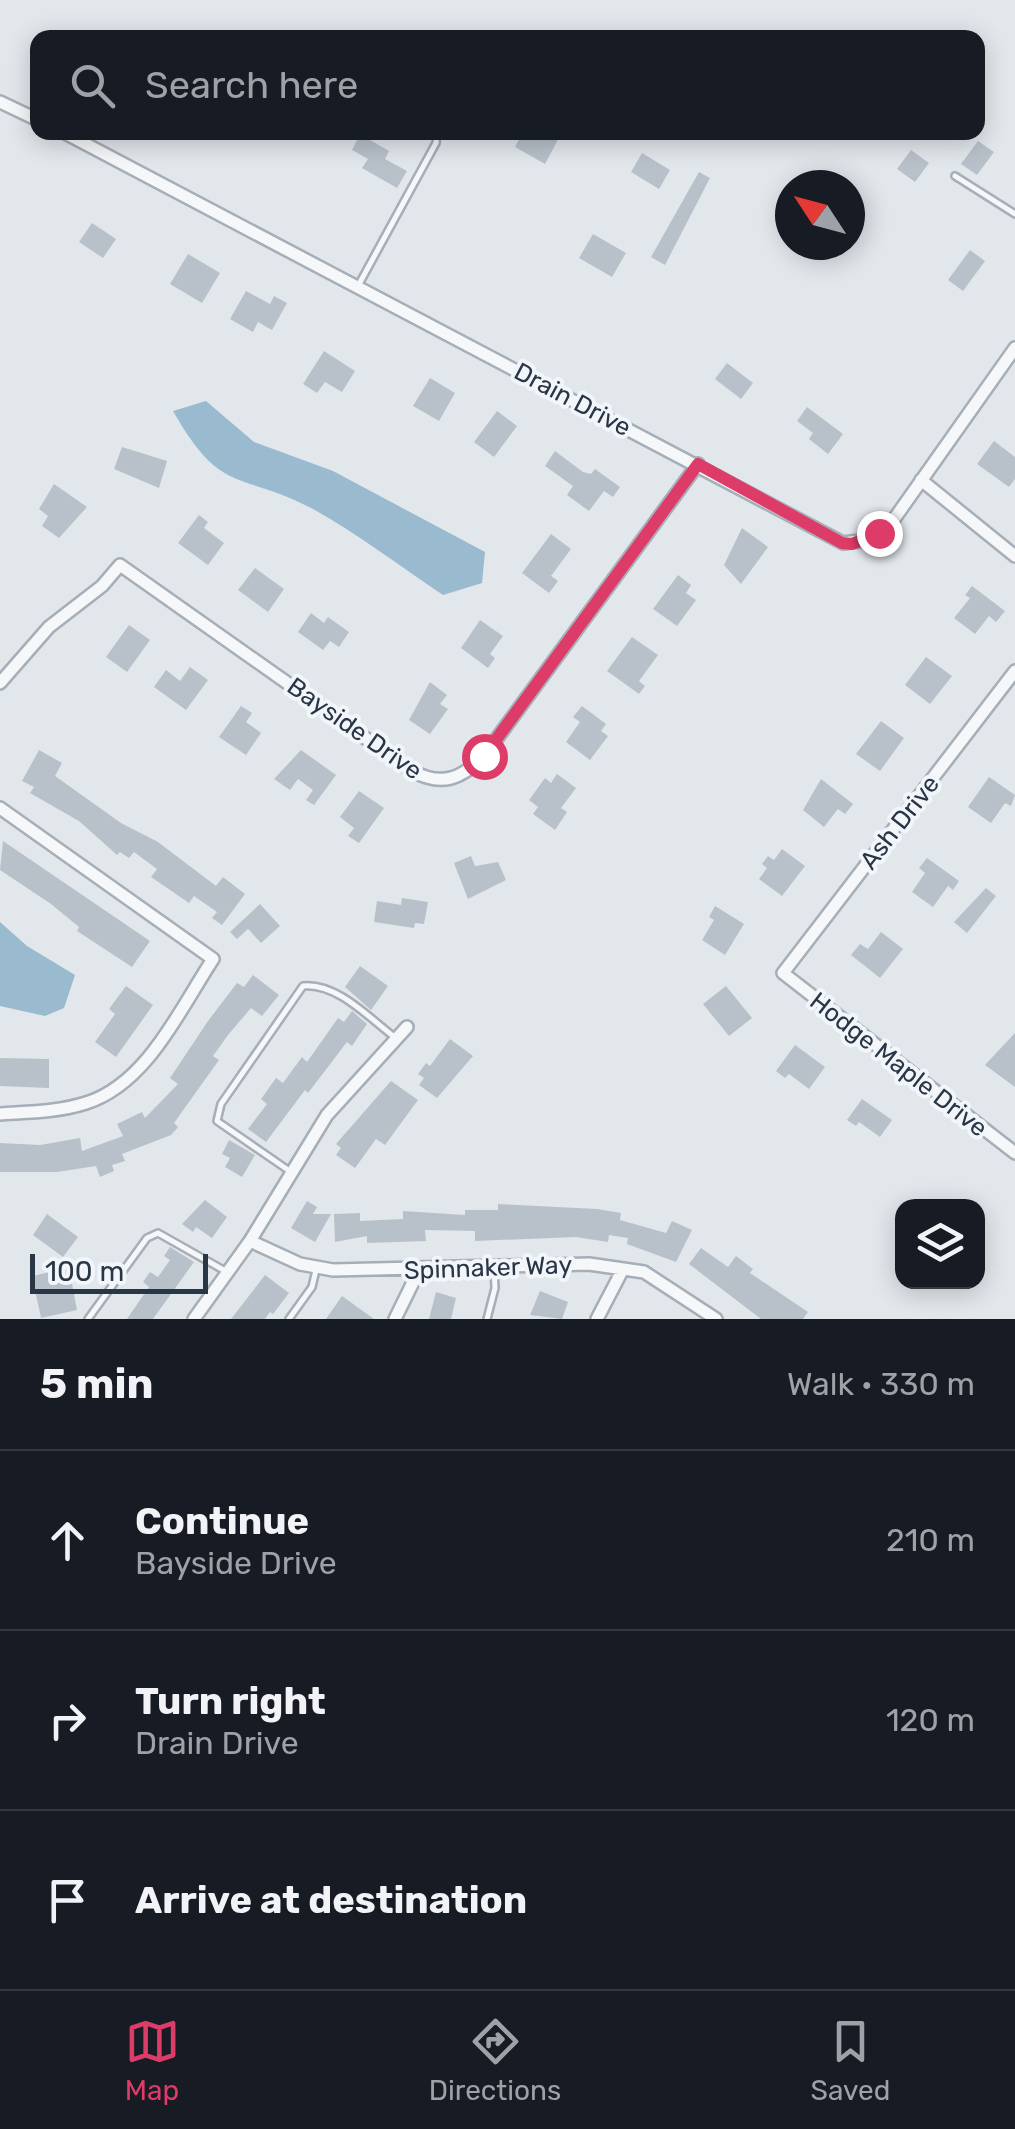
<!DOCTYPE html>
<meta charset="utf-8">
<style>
:root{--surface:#171b24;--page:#20242c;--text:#f1f3f6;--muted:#9ea1a6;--line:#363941;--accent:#dd3b68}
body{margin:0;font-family:Rubik,sans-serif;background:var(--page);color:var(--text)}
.controls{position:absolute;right:30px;bottom:30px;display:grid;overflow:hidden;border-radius:20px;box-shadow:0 5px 25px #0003}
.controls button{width:90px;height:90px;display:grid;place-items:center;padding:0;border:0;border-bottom:2px solid var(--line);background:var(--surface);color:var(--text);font:50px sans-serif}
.compass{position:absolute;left:775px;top:170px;width:90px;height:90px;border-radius:50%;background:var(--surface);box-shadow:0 5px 25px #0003;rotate:306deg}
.scale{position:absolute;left:30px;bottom:25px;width:178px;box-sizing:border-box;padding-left:10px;border:5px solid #283646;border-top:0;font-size:28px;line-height:35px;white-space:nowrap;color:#283646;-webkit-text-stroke:8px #f2f5f9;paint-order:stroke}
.stop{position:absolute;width:30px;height:30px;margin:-22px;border:8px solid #dd3b68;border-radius:50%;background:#fff}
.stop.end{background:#dd3b68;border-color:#fff;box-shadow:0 2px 10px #0008}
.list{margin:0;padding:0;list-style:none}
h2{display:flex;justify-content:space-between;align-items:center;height:130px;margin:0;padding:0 40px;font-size:42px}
h2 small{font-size:32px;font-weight:400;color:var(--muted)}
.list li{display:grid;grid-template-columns:65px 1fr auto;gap:30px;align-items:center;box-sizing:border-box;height:180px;padding:0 40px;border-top:2px solid var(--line)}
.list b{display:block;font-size:38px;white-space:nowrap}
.list p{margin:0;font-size:32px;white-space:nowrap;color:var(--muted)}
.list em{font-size:32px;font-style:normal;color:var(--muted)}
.icon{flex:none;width:55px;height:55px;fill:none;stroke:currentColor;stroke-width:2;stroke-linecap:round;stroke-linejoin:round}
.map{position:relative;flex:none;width:1015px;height:1319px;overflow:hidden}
.search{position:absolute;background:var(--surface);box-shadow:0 5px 25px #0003;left:30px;right:30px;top:30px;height:110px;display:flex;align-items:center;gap:25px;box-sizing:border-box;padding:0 35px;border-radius:20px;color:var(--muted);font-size:38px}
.sheet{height:670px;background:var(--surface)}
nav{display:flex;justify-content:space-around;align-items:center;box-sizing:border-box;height:140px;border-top:2px solid var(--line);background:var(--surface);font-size:28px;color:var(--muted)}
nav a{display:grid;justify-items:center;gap:5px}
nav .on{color:var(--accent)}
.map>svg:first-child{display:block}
</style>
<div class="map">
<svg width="1015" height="1319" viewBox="0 0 1015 1319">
<rect width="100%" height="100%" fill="#e2e7ec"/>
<path fill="#99bacf" d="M206 401 254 442 333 471 485 552 482 583 443 595C401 567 358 534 313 509 239 470 222 497 173 411Z
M0 922 27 946 75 975 64 1008 45 1016 0 1006Z"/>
<path fill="#b8c1ca" d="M523 132H562L545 164 515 147Z
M360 134 389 151 385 159 407 171 397 188 362 168 368 159 352 150Z
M978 141 994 152 977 175 961 164Z
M911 150 929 163 915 182 897 169Z
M642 153 670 170 659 189 631 172Z
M699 172 710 178 665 265 651 257Z
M92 223 116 239 103 258 79 242Z
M593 234 626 253 612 277 579 258Z
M970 250 985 261 963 291 948 280Z
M188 254 220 273 202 303 170 284Z
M246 291 270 304 274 296 287 303 272 330 258 322 253 332 230 319Z
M324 351 355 371 342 392 325 382 317 393 303 384Z
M727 363 753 383 741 399 715 379Z
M430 378 455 393 439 421 413 406Z
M807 407 843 434 828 454 809 439 813 433 797 421Z
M497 411 517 426 494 457 474 442Z
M994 441 1015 457V479L1009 487 977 464Z
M122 447 167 461 159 488 114 469Z
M555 451 583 472 591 474 595 469 620 487 613 497 604 491 589 511 567 495 573 486 545 466Z
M54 484 87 507 59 538 42 526 48 516 39 509Z
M199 515 208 522 204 528 224 543 208 565 178 543Z
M742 528 768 547 741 584 724 565Z
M551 534 571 549 551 576 558 581 549 593 522 573Z
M255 568 284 589 268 612 238 590Z
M678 575 691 585 686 593 696 600 677 626 653 609Z
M972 586 1005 611 996 622 989 616 975 634 954 618 970 598 965 595Z
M311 613 324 623 328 617 349 632 339 647 330 641 323 650 298 632Z
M480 620 503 636 490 654 495 658 488 668 461 648Z
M129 625 150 640 127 672 106 657Z
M632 637 658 655 639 681 645 686 639 694 607 671Z
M926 657 952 676 930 704 905 685Z
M190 667 208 680 186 710 154 687 166 670 180 681Z
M430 682 447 695 440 704 448 709 430 734 409 720Z
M241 706 252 713 246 722 261 733 246 755 219 737Z
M582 706 606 724 601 731 608 736 590 760 566 742 580 722 573 717Z
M881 721 904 738 880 771 856 754Z
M39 750 62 763 55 776 121 823 158 842 216 886 223 877 245 894 222 925 212 918 217 912 194 896 189 903 151 877 157 869 134 852 129 858 120 852 117 855 79 821 30 793 34 787 22 781Z
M301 750 336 775 314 805 306 800 313 790 298 779 290 790 274 779Z
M557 774 576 788 561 808 567 812 555 830 533 814 538 807 529 800 545 778 551 783Z
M989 777 1015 795 1011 806 1005 803 991 823 968 807Z
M821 779 853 804 845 814 838 809 824 827 803 810Z
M359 791 384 808 359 843 348 836 354 828 340 817Z
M3 841 150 941 132 967 77 931 79 927 51 904 0 870Z
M782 849 805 866 782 896 759 879 767 868 762 864 768 856 774 860Z
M471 856 475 866 498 862 506 880 468 899 454 863Z
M927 858 959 881 953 890 948 886 933 907 912 892 925 873 919 868Z
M986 888 996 896 967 933 954 922Z
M402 898 428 902 424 924 415 923 414 928 374 922 377 901 401 905Z
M260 904 280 926 261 943 248 929 237 939 230 932Z
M715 906 744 924 725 955 702 940 714 920 709 917Z
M881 932 903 949 880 978 851 955 860 944 868 949Z
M360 966 388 986 371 1010 345 987Z
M253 975 279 995 262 1016 251 1008 228 1035 213 1056 219 1060 174 1123 178 1127 171 1135 122 1154 125 1161 112 1165 114 1171 100 1177 96 1166 57 1172H0V1143L40 1145 80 1138 82 1151 123 1136 117 1124 142 1112 145 1118 178 1084 170 1078 208 1021 237 983 244 987Z
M126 986 153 1005 116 1057 95 1042 115 1014 109 1009Z
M726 986 752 1018 729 1036 703 1004Z
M352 1011 367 1024 352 1046 347 1042 308 1093 305 1090 266 1142 248 1129 267 1104 261 1099 276 1078 283 1083 302 1057 307 1062 338 1018 344 1022Z
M1015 1033V1087L985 1065Z
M450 1039 473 1056 437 1098 419 1085 424 1078 418 1074 426 1063 430 1066Z
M795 1045 825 1067 809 1089 789 1074 785 1078 776 1071Z
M0 1058 49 1059V1088L0 1086Z
M391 1081 418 1100 385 1145 376 1139 355 1168 336 1155 341 1148 336 1144Z
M862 1099 892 1120 880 1137 859 1122 856 1126 847 1120Z
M229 1140 255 1155 242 1177 225 1167 230 1158 222 1154Z
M205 1200 227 1217 212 1238 196 1227 193 1232 182 1224Z
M307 1201 317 1207 313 1214H331L315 1242 291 1228Z
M498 1204 597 1209 621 1213 620 1220 666 1233 672 1221 692 1230 676 1262 627 1244 628 1238 609 1235 608 1242 576 1237 475 1241V1231L425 1230 426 1241 367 1243V1236L335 1242 334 1214 360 1213V1221L403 1219V1211L465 1215V1210H498Z
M47 1214 78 1237 63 1257 33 1235Z
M170 1247 194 1262 153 1319H127L149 1287 143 1282 150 1272 158 1277 170 1260 164 1256Z
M701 1248 728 1267 736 1256 753 1269 750 1273 808 1312 803 1319H761L689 1264Z
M69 1268 77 1310 41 1318 32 1276Z
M265 1275 289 1293 273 1314 270 1312 265 1319H231Z
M540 1291 568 1302 562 1319 530 1315Z
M436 1292 456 1298 451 1319H429Z
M342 1296 374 1319H326Z"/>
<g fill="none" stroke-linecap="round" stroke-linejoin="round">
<defs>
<path id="lane" d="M955 176 1015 214
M358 286 436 143 437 132
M291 1172 217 1121 221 1104 303 986C337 982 371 1020 397 1039
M88 1319 147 1238 158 1233 227 1272
M289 1319 312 1287 316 1270
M487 1319 495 1288 494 1268"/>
<path id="street" d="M0 102 38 120
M63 132 843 543 867 540 892 522 1015 348
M921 480 1015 556
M1015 671 783 973 1015 1153
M0 683 49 627 102 586 120 565 412 771C442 787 461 779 484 756L698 464
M0 808 213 959C180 1009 147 1084 86 1103 58 1112 29 1112 0 1114
M250 1241 300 1264 333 1270 589 1264 644 1272 716 1319
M194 1319 250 1241 327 1115 407 1027
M395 1319 419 1270
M597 1319 623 1269"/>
</defs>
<use href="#lane" stroke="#a6aeb7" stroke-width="10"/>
<use href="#street" stroke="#a6aeb7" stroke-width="16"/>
<use href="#lane" stroke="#f5f7f9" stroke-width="5"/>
<use href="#street" stroke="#f5f7f9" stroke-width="11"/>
</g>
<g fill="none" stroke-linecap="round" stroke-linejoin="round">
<path stroke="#dd3b68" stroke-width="12" d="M484 756 698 464 842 543 852 544 879 533"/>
</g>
<g text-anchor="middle" stroke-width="8" stroke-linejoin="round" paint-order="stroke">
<g font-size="25" fill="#283646" stroke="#f2f5f9">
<text transform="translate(573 399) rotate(28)" y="9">Drain Drive</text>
<text transform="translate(355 728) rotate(35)" y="9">Bayside Drive</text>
<text transform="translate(899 822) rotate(-52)" y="9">Ash Drive</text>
<text transform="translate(899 1064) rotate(38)" y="9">Hodge Maple Drive</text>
<text transform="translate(488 1267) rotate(-2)" y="9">Spinnaker Way</text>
</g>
</g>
</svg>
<div class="controls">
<button><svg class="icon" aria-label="layers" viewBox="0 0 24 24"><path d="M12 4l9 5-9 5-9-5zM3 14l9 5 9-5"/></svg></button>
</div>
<svg class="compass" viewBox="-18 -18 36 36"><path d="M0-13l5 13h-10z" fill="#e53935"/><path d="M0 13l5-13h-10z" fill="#9ea1a6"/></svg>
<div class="scale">100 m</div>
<div class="stop" style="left:484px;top:756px"></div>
<div class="stop end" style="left:879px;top:533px"></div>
<div class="search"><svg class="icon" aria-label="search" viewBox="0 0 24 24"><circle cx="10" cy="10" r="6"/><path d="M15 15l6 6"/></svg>Search here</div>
</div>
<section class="sheet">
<h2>5 min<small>Walk · 330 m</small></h2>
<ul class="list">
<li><svg class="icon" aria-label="ahead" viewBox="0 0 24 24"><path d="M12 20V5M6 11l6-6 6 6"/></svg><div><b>Continue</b><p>Bayside Drive</p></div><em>210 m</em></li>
<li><svg class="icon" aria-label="right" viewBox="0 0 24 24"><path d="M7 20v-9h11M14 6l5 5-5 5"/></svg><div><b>Turn right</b><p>Drain Drive</p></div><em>120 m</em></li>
<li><svg class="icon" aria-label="arrive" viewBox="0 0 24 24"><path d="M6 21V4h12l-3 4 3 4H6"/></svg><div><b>Arrive at destination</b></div></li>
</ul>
</section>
<nav>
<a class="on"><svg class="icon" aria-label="map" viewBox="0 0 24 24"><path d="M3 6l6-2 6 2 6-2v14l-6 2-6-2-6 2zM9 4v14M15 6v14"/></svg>Map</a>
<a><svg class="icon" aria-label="directions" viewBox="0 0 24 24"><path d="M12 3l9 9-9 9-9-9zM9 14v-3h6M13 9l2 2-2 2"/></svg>Directions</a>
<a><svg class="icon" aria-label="saved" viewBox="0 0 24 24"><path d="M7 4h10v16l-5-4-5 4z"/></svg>Saved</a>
</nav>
